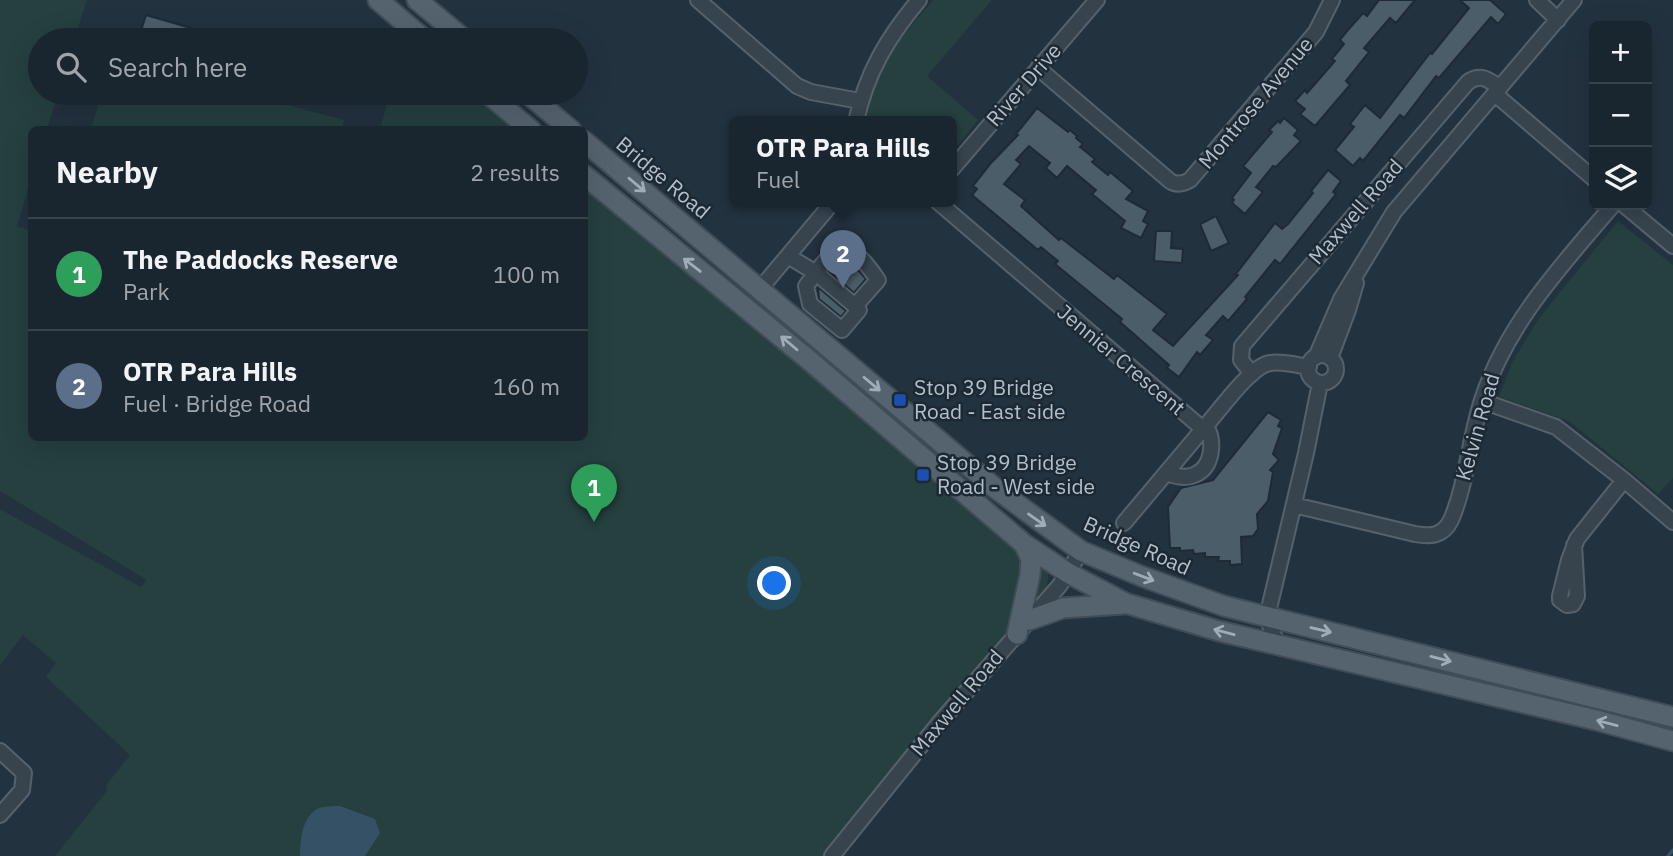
<!DOCTYPE html>
<meta charset="utf-8">
<style>
:root{--surface:#1a262f;--page:#232e37;--text:#f1f3f6;--muted:#9fa5aa;--line:#38434b;--accent:#1a73e8}
body{margin:0;font-family:"IBM Plex Sans",sans-serif;background:var(--page);color:var(--text)}
.controls{position:absolute;right:21px;top:21px;display:grid;overflow:hidden;border-radius:10px;box-shadow:0 7px 28px #0002}
.controls button{width:63px;height:63px;display:grid;place-items:center;padding:0;border:0;border-bottom:2px solid var(--line);background:var(--surface);color:var(--text);font:35px sans-serif}
.you{position:absolute;left:775px;top:584px;width:24px;height:24px;margin:-18px;border:5px solid #fff;border-radius:50%;background:#1a73e8;box-shadow:0 0 0 10px #1a73e833}
.badge{display:grid;place-items:center;width:46px;height:46px;border-radius:50%;background:var(--accent);color:#fff;font-size:23px;font-weight:700}
.pin{position:absolute;translate:-50% -58px;filter:drop-shadow(0 2px 4px #0008)}
.pin::after{content:'';position:absolute;top:37px;width:24px;height:21px;background:inherit;clip-path:polygon(0 0,100% 0,50% 100%)}
.popup{position:absolute;left:729px;top:116px;width:228px;height:91px;box-sizing:border-box;display:grid;place-content:center;border-radius:10px;background:var(--surface);filter:drop-shadow(0 2px 5px #0005);font-size:23px;white-space:nowrap;color:var(--muted)}
.popup b{font-size:26px;color:var(--text)}
.popup::after{content:'';position:absolute;left:50%;top:100%;margin-left:-14px;border:14px solid transparent;border-top-color:var(--surface)}
.list{margin:0;padding:0;list-style:none}
h2{display:flex;justify-content:space-between;align-items:center;height:91px;margin:0;padding:0 28px;font-size:30px}
h2 small{font-size:23px;font-weight:400;color:var(--muted)}
.list li{display:grid;grid-template-columns:46px 1fr auto;gap:21px;align-items:center;box-sizing:border-box;height:112px;padding:0 28px;border-top:2px solid var(--line)}
.list b{display:block;font-size:26px;white-space:nowrap}
.list p{margin:0;font-size:23px;white-space:nowrap;color:var(--muted)}
.list em{font-size:23px;font-style:normal;color:var(--muted)}
.icon{flex:none;width:38px;height:38px;fill:none;stroke:currentColor;stroke-width:2;stroke-linecap:round;stroke-linejoin:round}
.map{position:relative;flex:none;width:1673px;height:856px;overflow:hidden}
.search{position:absolute;background:var(--surface);box-shadow:0 7px 28px #0002;left:28px;top:28px;width:560px;height:77px;display:flex;align-items:center;gap:18px;box-sizing:border-box;padding:0 24px;border-radius:38px;color:var(--muted);font-size:26px}
.panel{position:absolute;background:var(--surface);box-shadow:0 7px 28px #0002;left:28px;top:126px;width:560px;height:315px;border-radius:10px}
.map>svg:first-child{display:block}
</style>
<div class="map">
<svg width="1673" height="856" viewBox="0 0 1673 856">
<rect width="100%" height="100%" fill="#23323f"/>
<path fill="#25403f" d="M0 0H87L74 40H40V93H58L47 129 32 130 31 178 17 226 31 231 32 438H584L585 174 1048 562V580L1043 599 833 856H55L106 792 107 784 130 755 46 677 56 663 23 635 0 665V509L141 587 147 580 0 491Z
M933 0H992L927 76 978 120 952 152V122H866C870 102 873 82 883 64 896 40 916 21 933 0Z
M102 93H242L344 120 341 130 91 129Z
M390 93H488L532 130H380Z
M1618 221 1673 265V478L1658 494 1569 421 1499 397 1513 361 1540 317Z"/>
<path fill="#355166" d="M340 806 375 819 380 833 365 856H300C300 840 302 818 317 809 323 806 333 806 340 806Z"/>
<g fill="none" stroke-linecap="round" stroke-linejoin="round">
<path stroke="#355166" stroke-width="3.5" d="M1668 856 1673 850"/>
</g>
<path fill="#4c5d6a" stroke="#1e2b35" stroke-width="2" d="M1379 0H1415L1396 23 1390 18 1364 48 1369 52 1346 81 1350 85 1315 126 1300 114 1305 109 1295 101 1305 90 1307 93 1335 61 1332 59 1344 44 1340 40 1348 30 1363 13 1367 16Z
M1460 0H1490L1506 14 1498 24 1491 17 1439 78 1436 76 1404 118 1400 115 1363 161 1360 158 1353 166 1335 150 1354 127 1350 124 1365 105 1380 118 1430 53 1432 54 1469 8Z
M146 15 198 30 196 40H138Z
M1037 108 1068 132 1070 130 1077 136 1076 138 1083 144 1080 147 1095 159 1092 162 1108 175 1110 172 1133 191 1126 199 1148 211 1143 221 1148 224 1141 238 1121 228 1125 221 1092 194 1096 190 1067 166 1057 178 1046 168 1050 163 1029 146 1016 160 1021 164 1004 184 1025 200 1021 206 1059 240 1061 238 1114 279 1117 275 1167 314 1153 330 1173 346 1238 275 1236 274 1275 223 1282 229 1288 224 1313 193 1311 191 1328 170 1341 181 1333 192 1336 194 1280 264 1275 260 1245 297 1247 299 1228 321 1223 316 1206 335 1213 340 1200 355 1197 352 1179 377 1167 368 1169 365 1120 322 1122 319 1055 264 1058 261 1041 247 1038 250 972 195 977 189 973 186 991 163 1018 135 1016 134Z
M1284 118 1298 130 1294 135 1301 141 1276 167 1273 166 1256 187 1263 192 1245 214 1232 203 1234 200 1232 198 1251 173 1243 166 1272 132 1269 130 1278 121 1280 123Z
M1216 216 1229 243 1211 251 1200 224Z
M1156 231H1172L1171 248 1183 249 1182 263 1154 261Z
M843 258 855 266 866 279 854 293 829 271Z
M818 287 846 311 841 317 819 299Z
M1268 412 1281 420 1278 426 1282 428 1273 454 1279 460 1270 470 1273 472 1268 501 1257 514 1258 529 1253 536 1241 537 1242 564 1230 565V561H1218L1219 557H1205V553L1194 554 1193 550 1180 551V548H1170L1168 507 1181 488 1213 480Z"/>
<g fill="none" stroke-linecap="round" stroke-linejoin="round">
<defs>
<path id="minor" d="M698 0 797 86 811 92 860 101
M1537 0 1558 20
M1038 68 1170 181C1176 185 1183 184 1190 180L1316 32 1332 0
M1495 94 1594 179
M856 122C866 73 888 37 919 0
M952 169 1097 0
M938 202 1203 429C1218 413 1250 366 1270 363 1282 361 1296 365 1309 367
M1624 205 1673 246
M788 256 816 273 855 306 859 310 842 330 810 304 806 286C816 273 827 255 842 247 857 250 869 267 878 280L855 306
M760 289 833 202
M1308 369a14 14 0 1 1 28 0a14 14 0 1 1-28 0Z
M1316 357 1341 299 1394 212 1574 0
M1330 358 1348 310 1356 283
M1252 374 1241 360 1242 346 1468 82C1481 73 1489 80 1500 88
M1482 401 1556 427 1624 480 1673 522
M1166 473C1175 476 1185 479 1194 475 1213 468 1215 441 1206 426
M1294 505 1415 534C1431 537 1443 536 1451 520 1467 483 1469 439 1482 400 1507 323 1562 265 1613 205
M1124 523 1203 429
M1574 545 1577 596 1573 604 1567 605 1560 600V596L1569 560 1577 539 1624 480
M1277 644 1267 617 1306 453 1320 383
M0 751 24 773 22 790 0 815
M832 856 940 722 1060 585 1081 551"/>
<path id="major" d="M378 0 425 40
M417 0 465 40
M487 93 531 130
M527 93 571 130
M584 141 995 488 1081 551 1141 576 1224 606 1673 717
M584 175 809 360 1024 544 1068 573 1125 603 1219 631 1596 720 1673 741
M1029 620 1063 608 1124 604
M1017 634 1030 575 1031 559 1024 544"/>
</defs>
<use href="#minor" stroke="#55626c" stroke-width="18"/>
<use href="#major" stroke="#404d57" stroke-width="23"/>
<use href="#minor" stroke="#37444e" stroke-width="14"/>
<use href="#major" stroke="#55636f" stroke-width="19"/>
</g>
<defs><path id="oneway-shaft" d="M-6 0H5M1.5-3L5.5 0L1.5 3" fill="none" stroke-width="1.6" stroke-linecap="round" stroke-linejoin="round" transform="scale(1.75)"/></defs>
<g stroke="#a0adb8">
<use href="#oneway-shaft" transform="translate(637 185) rotate(40)"/>
<use href="#oneway-shaft" transform="translate(692 265) rotate(-142)"/>
<use href="#oneway-shaft" transform="translate(789 343) rotate(-140)"/>
<use href="#oneway-shaft" transform="translate(872 384) rotate(40)"/>
<use href="#oneway-shaft" transform="translate(1037 520) rotate(35)"/>
<use href="#oneway-shaft" transform="translate(1144 577) rotate(21)"/>
<use href="#oneway-shaft" transform="translate(1321 630) rotate(13)"/>
<use href="#oneway-shaft" transform="translate(1224 632) rotate(-165)"/>
<use href="#oneway-shaft" transform="translate(1441 659) rotate(14)"/>
<use href="#oneway-shaft" transform="translate(1607 723) rotate(-165)"/>
</g>
<g fill="#1a4fb4" stroke="#1c2933" stroke-width="2.5">
<rect x="893" y="393" width="14" height="14" rx="3.5"/>
<rect x="916" y="468" width="14" height="14" rx="3.5"/>
</g>
<g text-anchor="middle" stroke-width="5" stroke-linejoin="round" paint-order="stroke">
<g font-size="21" fill="#b3bfca" stroke="#1c2933">
<text transform="translate(1024 85) rotate(-49)" y="7">River Drive</text>
<text transform="translate(1256 103) rotate(-50)" y="7">Montrose Avenue</text>
<text transform="translate(663 178) rotate(40)" y="7">Bridge Road</text>
<text transform="translate(1356 212) rotate(-49)" y="7">Maxwell Road</text>
<text transform="translate(1121 360) rotate(40)" y="7">Jennier Crescent</text>
<text transform="translate(1478 427) rotate(-74)" y="7">Kelvin Road</text>
<text transform="translate(1137 546) rotate(24)" y="7">Bridge Road</text>
<text transform="translate(957 703) rotate(-50)" y="7">Maxwell Road</text>
</g>
<g font-size="21" fill="#b3bfca" stroke="#1c2933" text-anchor="start">
<text x="914" y="395">Stop 39 Bridge<tspan x="914" dy="24">Road - East side</tspan></text>
<text x="937" y="470">Stop 39 Bridge<tspan x="937" dy="24">Road - West side</tspan></text>
</g>
</g>
</svg>
<div class="controls">
<button>+</button>
<button>−</button>
<button><svg class="icon" aria-label="layers" viewBox="0 0 24 24"><path d="M12 4l9 5-9 5-9-5zM3 14l9 5 9-5"/></svg></button>
</div>
<div class="you"></div>
<div class="pin badge" style="left:594px;top:522px;background:#2e9e5b">1</div>
<div class="pin badge" style="left:843px;top:288px;background:#5c6f8a">2</div>
<div class="popup"><b>OTR Para Hills</b>Fuel</div>
<div class="search"><svg class="icon" aria-label="search" viewBox="0 0 24 24"><circle cx="10" cy="10" r="6"/><path d="M15 15l6 6"/></svg>Search here</div>
<section class="panel">
<h2>Nearby<small>2 results</small></h2>
<ul class="list">
<li><span class="badge" style="background:#2e9e5b">1</span><div><b>The Paddocks Reserve</b><p>Park</p></div><em>100 m</em></li>
<li><span class="badge" style="background:#5c6f8a">2</span><div><b>OTR Para Hills</b><p>Fuel · Bridge Road</p></div><em>160 m</em></li>
</ul>
</section>
</div>
